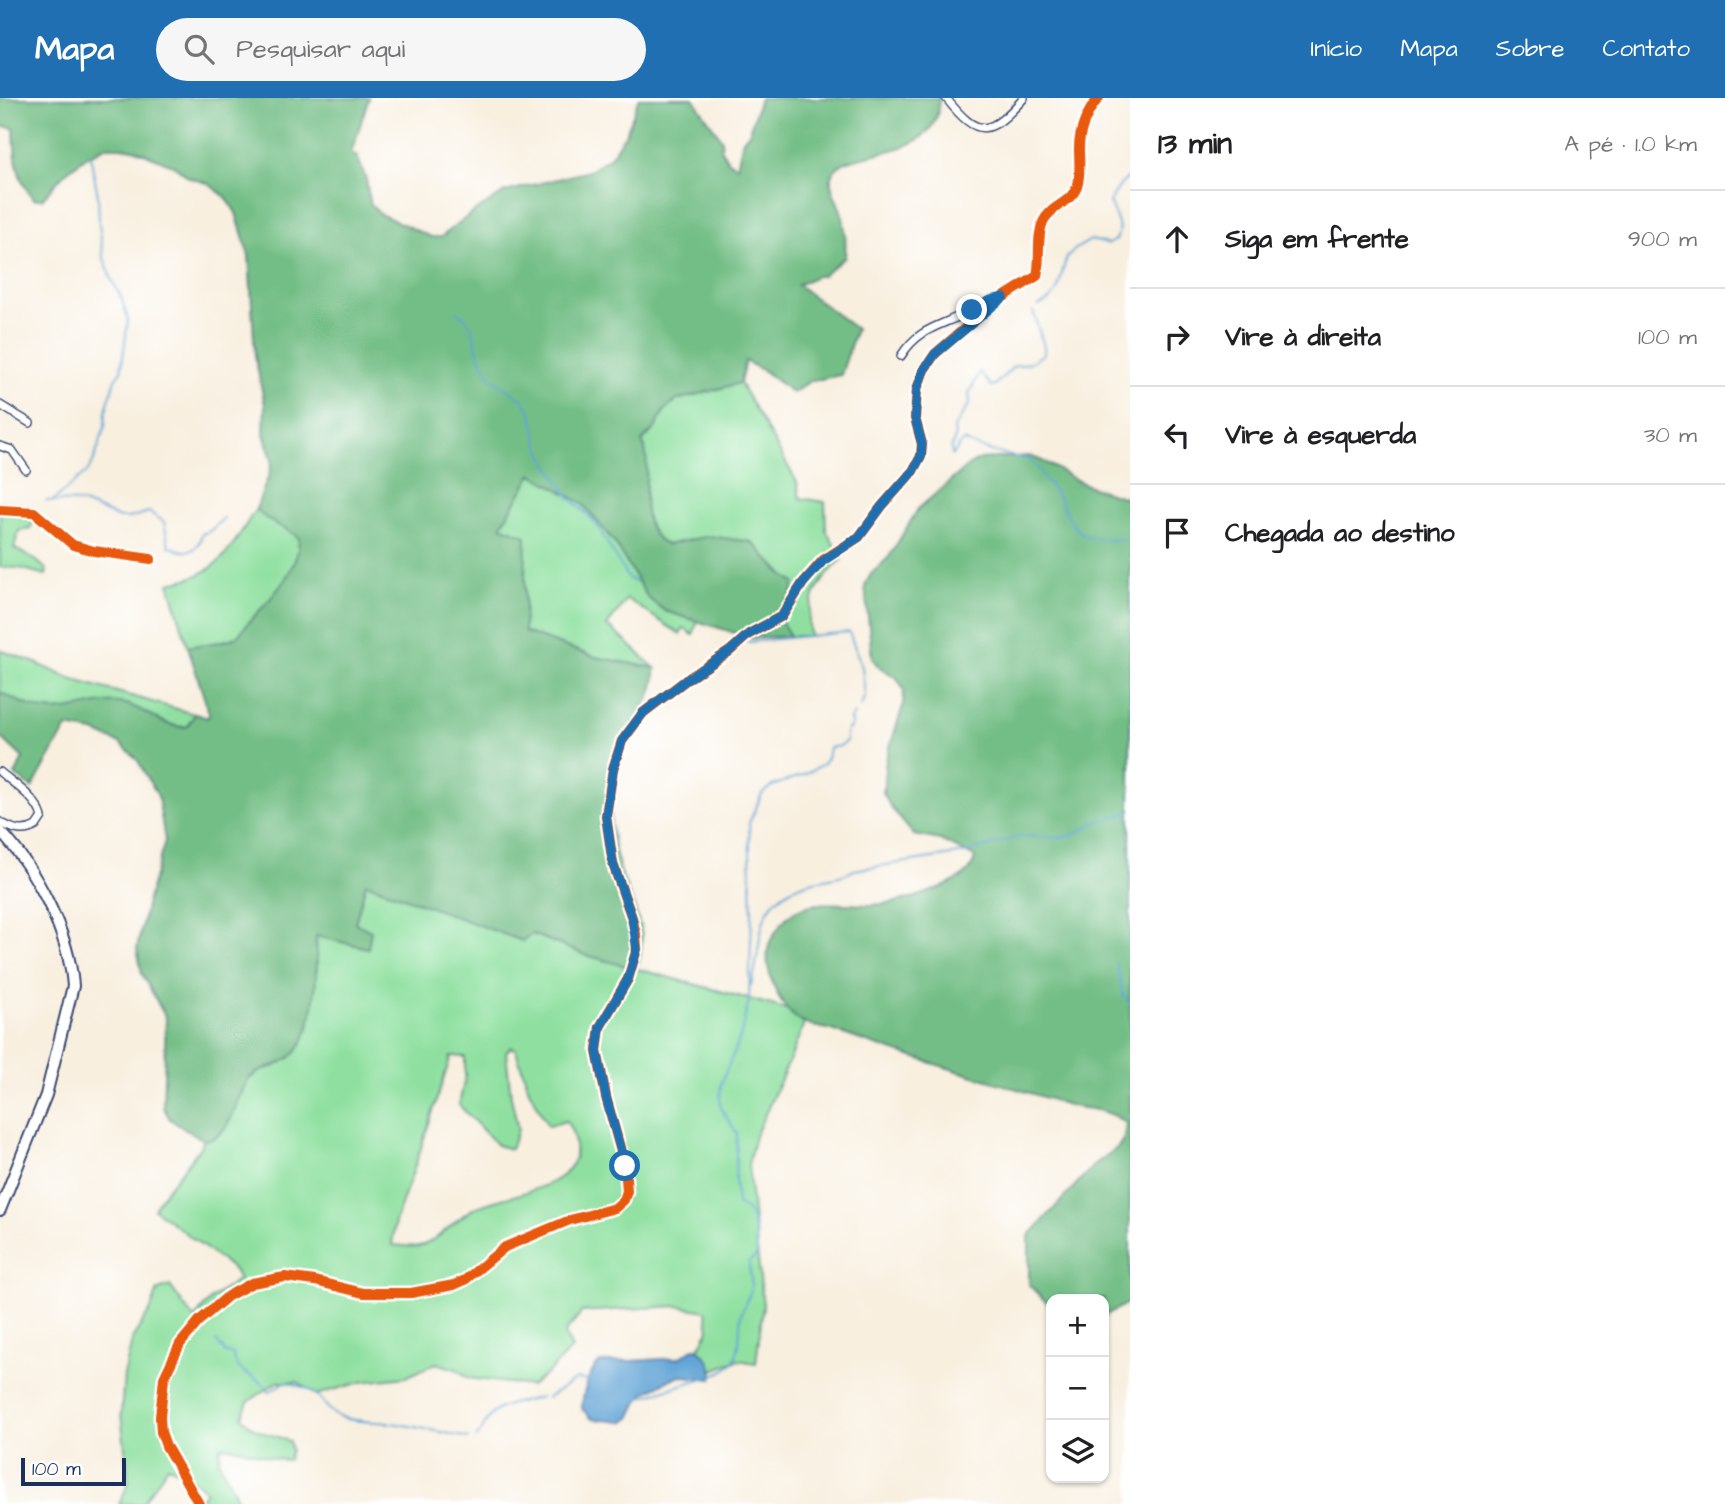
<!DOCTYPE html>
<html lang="pt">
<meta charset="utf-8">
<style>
:root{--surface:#fff;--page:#f6f6f6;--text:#202124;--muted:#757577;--line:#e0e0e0;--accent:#1f6fb2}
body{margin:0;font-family:"Architects Daughter",sans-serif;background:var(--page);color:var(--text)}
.controls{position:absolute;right:21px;bottom:21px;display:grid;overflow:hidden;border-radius:14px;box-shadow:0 2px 5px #0004}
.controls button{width:63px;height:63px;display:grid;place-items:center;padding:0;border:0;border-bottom:2px solid var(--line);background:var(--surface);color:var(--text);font:35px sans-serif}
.scale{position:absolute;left:21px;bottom:18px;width:105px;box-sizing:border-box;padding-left:7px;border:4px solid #1b2f5e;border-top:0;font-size:19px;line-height:24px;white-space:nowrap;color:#1b2f5e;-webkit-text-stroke:5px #fff;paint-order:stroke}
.stop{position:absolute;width:21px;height:21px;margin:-16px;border:5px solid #1f6fb2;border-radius:50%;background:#fff}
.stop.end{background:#1f6fb2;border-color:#fff;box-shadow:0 2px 7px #0008}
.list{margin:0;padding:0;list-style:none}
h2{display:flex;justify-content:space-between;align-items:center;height:91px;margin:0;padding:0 28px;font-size:30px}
h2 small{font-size:23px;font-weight:400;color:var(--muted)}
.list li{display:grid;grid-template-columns:46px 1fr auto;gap:21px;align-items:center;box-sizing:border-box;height:98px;padding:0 28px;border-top:2px solid var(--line)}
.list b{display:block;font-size:26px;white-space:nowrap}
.list em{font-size:23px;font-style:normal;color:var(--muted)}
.icon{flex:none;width:38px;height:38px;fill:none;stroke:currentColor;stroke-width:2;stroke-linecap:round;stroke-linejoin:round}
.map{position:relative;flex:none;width:1130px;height:1406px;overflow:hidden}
header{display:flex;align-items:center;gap:42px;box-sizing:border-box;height:98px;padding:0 35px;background:var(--accent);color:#fff}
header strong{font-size:33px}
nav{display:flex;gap:38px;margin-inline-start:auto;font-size:24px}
.search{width:490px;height:63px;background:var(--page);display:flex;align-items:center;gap:18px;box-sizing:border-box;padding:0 24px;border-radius:38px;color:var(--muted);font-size:26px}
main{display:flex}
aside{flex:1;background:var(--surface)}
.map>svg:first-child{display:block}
</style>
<header>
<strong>Mapa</strong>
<div class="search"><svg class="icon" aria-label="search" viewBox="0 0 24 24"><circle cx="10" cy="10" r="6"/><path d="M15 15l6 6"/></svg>Pesquisar aqui</div>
<nav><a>Início</a><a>Mapa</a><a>Sobre</a><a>Contato</a></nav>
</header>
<main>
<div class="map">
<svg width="1130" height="1406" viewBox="0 0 1130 1406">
<rect width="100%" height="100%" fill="#fff"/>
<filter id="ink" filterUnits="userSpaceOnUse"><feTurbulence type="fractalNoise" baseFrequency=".0143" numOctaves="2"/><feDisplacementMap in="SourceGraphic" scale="14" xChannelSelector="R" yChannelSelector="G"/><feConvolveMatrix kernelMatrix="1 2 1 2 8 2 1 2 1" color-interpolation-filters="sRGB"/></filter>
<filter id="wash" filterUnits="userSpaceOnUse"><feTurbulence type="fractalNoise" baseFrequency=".00686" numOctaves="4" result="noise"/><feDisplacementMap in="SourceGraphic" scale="28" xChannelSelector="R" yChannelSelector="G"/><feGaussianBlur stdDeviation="1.57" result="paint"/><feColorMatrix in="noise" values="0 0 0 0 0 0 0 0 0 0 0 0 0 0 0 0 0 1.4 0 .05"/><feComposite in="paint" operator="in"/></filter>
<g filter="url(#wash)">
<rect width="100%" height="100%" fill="#f8efdf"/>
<path fill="#8fe0a0" stroke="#55887f" stroke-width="2" fill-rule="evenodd" d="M740 285 797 384 800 400 825 404 826 432 842 461C818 484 805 504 810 538H790L782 525 783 477 752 444 709 438 666 447C635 428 646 380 645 349L642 344 655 330 664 313 677 302Z
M532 376 582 405 615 445 648 500 665 513 698 522 693 537 684 530 680 536 627 501 607 528C625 540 638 556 655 570L595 559 524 534 523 497 501 428Z
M0 405 31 410 37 413 30 431 19 433 14 450 37 463 47 472 46 477 19 470 0 469Z
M256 411C269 423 286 428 299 440 300 472 271 501 250 523 245 528 242 535 236 539 222 546 204 545 188 549L169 485C221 477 229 452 256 411Z
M0 552 36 565 71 581 195 616 187 629C163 629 147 612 126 606 100 600 72 616 45 612 30 610 14 601 0 594Z
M366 785 522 843 532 836 586 857 790 912 804 925 791 959 755 1038 748 1066 763 1208 756 1265 738 1262 713 1272 707 1260 695 1250H699L709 1232 706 1213 677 1208 581 1214C577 1226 567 1226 565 1237L572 1250 548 1275 531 1288 469 1280 456 1271 436 1265 406 1279 361 1284 316 1297 298 1284H277L248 1304 242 1319C255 1336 270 1335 289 1343L291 1352 288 1362C264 1362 244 1347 220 1349L219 1363 240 1406H198L206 1393 187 1376 168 1368 142 1406H119L129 1385 121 1316 124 1277 133 1239 150 1213 158 1192 170 1188 194 1221 211 1201 239 1181 234 1172 154 1111C167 1085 191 1067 204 1042L215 1040 225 1031 248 982 262 972 276 968 309 930 317 869 316 838 368 850 355 825ZM511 949 516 952 529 992 548 1028 566 1023C572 1032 574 1037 575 1048 581 1093 501 1096 473 1111 454 1121 440 1143 419 1148 411 1150 400 1147 392 1147L395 1124 415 1068 451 958 465 959V980L459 1007 497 1047 511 1051 518 1031 511 999 506 954Z"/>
<path fill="#73be86" stroke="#477672" stroke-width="2" d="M0 0H369L351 55 357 58 366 81 370 105 380 116 431 139H441L468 118 505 94 589 73 610 59 626 35 639 0H693L722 42 721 51 728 63 737 68 743 42 749 35 760 0H939C940 72 838 43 831 80 829 91 839 105 842 116 846 130 846 145 845 159L822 178H816L798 187 856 231 841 277 810 283 793 295 764 273 745 263 740 285 677 302 664 313 655 330 642 343C657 373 628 424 666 447L709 438 752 444 783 477 795 485 783 520 782 525 790 538 751 540 665 513 648 500 615 445 582 405 532 376 501 428 526 438 524 534 595 559 655 570C657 600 635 618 625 643 617 661 611 686 610 706 610 727 614 754 621 774 632 810 652 833 636 871L586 857 532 836 522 843 366 785 355 825 371 833 368 850 316 838C317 871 318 941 288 961 276 969 255 971 247 984 233 1006 234 1037 204 1042L180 1028 170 1021 163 1009 166 920 142 876 137 850 147 804 165 743 158 698 137 661 120 645 94 634 67 629 32 690 15 677 23 660 2 640 0 641V594C14 601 30 610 45 612 72 616 100 600 126 606 147 612 163 630 187 629L195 616 208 620 209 615 188 549C204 545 222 546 236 539 242 535 245 528 250 523 270 501 300 472 299 440 286 428 267 426 256 411L270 374 272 362 264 336 265 307 255 258 249 158 236 115 226 99 207 85 190 80 175 68 134 51 121 49H105L86 59 65 75 42 101H34C15 80 15 57 14 30L0 28Z
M1029 358C1048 363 1061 374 1078 383 1094 391 1112 396 1130 401V1204L1104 1218V1201H1051V1209L1029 1187V1138L1093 1068 1118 1049 1124 1040 1126 1025C1101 1007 1088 1014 1062 1005 986 981 910 960 835 933 825 930 814 929 804 925 781 915 760 868 770 844 775 833 786 817 797 812 819 801 848 807 871 807 898 806 922 798 947 787 960 781 973 774 975 759L941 742 914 737 892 711 883 695 886 661 903 608 904 592 897 580 878 568 872 560 865 487 871 476 889 459 918 411 969 367 980 361Z"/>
<path fill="#5fa3d4" stroke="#3d6999" stroke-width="2" d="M695 1250C706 1256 716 1268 712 1281L683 1278 673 1280 645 1295 639 1302 630 1320 622 1324 592 1321 582 1311C582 1297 589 1274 599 1265L678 1260Z"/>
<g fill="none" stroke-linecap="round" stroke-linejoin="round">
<path stroke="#5fa3d4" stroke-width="2" d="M1038 208C1066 197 1057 178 1068 158 1072 152 1084 146 1091 142L1108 146 1116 142C1123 129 1114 116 1109 104L1121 86 1130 78
M456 213 466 221 472 229 479 258 490 279 523 302 532 316 538 345 547 364 569 399 595 424 628 480 636 484
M952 357 951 350 955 340 954 330 970 305 969 295 980 274 991 288 995 287 1014 268 1029 265 1044 256V249L1033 213
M952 358 961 345 965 343C974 350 1007 357 1020 360 1023 361 1029 361 1031 363 1036 366 1040 375 1044 380 1082 423 1058 446 1130 441
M54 402 88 373 94 362 105 328 106 313 115 281 121 273 128 223 122 201 111 180 103 157 99 124 98 98 90 56
M46 403 80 404 120 420H129L149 414 164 424 169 448C186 456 197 457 202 436L210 433 224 420
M747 544 849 534 862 569 865 598 860 609
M1116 865 1123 897 1130 906
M751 887C766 841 749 803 807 785 822 780 840 781 854 772L965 755 1011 741 1027 738 1054 740 1072 738 1096 724 1130 714
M216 1243 226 1255 233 1256C235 1279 259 1275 269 1294L285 1284C296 1286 311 1291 319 1299 326 1306 329 1315 338 1318 356 1325 375 1323 392 1325 418 1329 442 1334 468 1340
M713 1277C746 1267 737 1243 741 1217 743 1208 749 1200 751 1191 753 1182 748 1172 749 1164L757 1157C756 1146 755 1121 747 1112 744 1110 740 1108 737 1106L735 1082 737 1036 721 1010 720 1001 721 986 740 940 749 902 752 815 749 725 762 696 772 688 806 676 823 666 827 660 829 650 840 648 846 643V634L852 627 850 622 854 616
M547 1300 576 1281 590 1283
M639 1300 704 1280
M476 1340C482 1335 483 1327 488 1321 499 1304 523 1305 541 1299"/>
</g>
</g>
<g filter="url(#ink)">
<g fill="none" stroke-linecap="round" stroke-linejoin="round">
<defs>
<path id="minor" d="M946 0C979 42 990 37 1024 0
M901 258C918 231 937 229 964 216 976 210 987 203 1000 200
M0 307 30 325
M0 348 12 352 26 372
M0 412 34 414 73 447 94 453 151 461
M0 674C14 686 37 700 42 719L36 728C23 736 12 731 0 724
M199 1406 166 1348 161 1334 160 1319 164 1280 180 1246 200 1222 228 1198 252 1185 285 1179 315 1183 363 1195H411L454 1187 465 1182 505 1149 570 1122 615 1110 624 1102 627 1093 625 1068 606 999 597 953 600 929 628 881 637 851 636 836 632 820 613 766 606 718 613 671 622 643 643 615 686 582 730 553 749 536 782 518 803 485 823 462 859 439 882 408 913 373 921 358 922 346 915 320 917 291 924 272 935 256 994 205 1037 178C1041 161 1036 140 1043 124 1050 108 1071 105 1077 89 1081 77 1079 63 1079 50 1079 33 1087 13 1099 0"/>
<path id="primary" d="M0 733C36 771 69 835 73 888L46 997 0 1112"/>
</defs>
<use href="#minor" stroke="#3c4c71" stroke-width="10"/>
<use href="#primary" stroke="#3c4c71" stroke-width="14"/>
<use href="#minor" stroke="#fff" stroke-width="7"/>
<use href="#primary" stroke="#fff" stroke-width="10"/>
<defs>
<path id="cycleway" d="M0 412 34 414 73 447 94 453 151 461
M199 1406 166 1348 161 1334 160 1319 164 1280 180 1246 200 1222 228 1198 252 1185 285 1179 315 1183 363 1195H411L454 1187 465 1182 505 1149 570 1122 615 1110 624 1102 627 1093 625 1068 606 999 597 953 600 929 628 881 637 851 636 836 632 820 613 766 606 718 613 671 622 643 643 615 686 582 730 553 749 536 782 518 803 485 823 462 859 439 882 408 913 373 921 358 922 346 915 320 917 291 924 272 935 256 994 205 1037 178C1041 161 1036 140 1043 124 1050 108 1071 105 1077 89 1081 77 1079 63 1079 50 1079 33 1087 13 1099 0"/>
</defs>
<use href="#cycleway" stroke="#fff" stroke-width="15"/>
<use href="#cycleway" stroke="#e8590c" stroke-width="10"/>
</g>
</g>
<g fill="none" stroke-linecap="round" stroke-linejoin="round" filter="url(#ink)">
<path stroke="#1f6fb2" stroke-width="9" d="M625 1068 606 999 597 953 600 929 628 881 637 851 632 820 613 766 606 718 613 671 622 643 643 615 686 582 730 553 749 536 782 518 803 485 823 463 859 439 882 408 913 373 921 358 922 346 915 320 917 291 924 272 935 256 1004 199 991 202 972 212"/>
</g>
</svg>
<div class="controls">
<button>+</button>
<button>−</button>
<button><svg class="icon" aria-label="layers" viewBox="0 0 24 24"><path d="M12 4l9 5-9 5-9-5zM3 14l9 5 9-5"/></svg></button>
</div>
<div class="scale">100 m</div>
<div class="stop" style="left:625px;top:1068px"></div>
<div class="stop end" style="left:972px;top:212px"></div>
</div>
<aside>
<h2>13 min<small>A pé · 1.0 km</small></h2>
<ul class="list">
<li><svg class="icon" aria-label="ahead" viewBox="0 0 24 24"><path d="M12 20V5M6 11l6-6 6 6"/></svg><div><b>Siga em frente</b></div><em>900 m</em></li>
<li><svg class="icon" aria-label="right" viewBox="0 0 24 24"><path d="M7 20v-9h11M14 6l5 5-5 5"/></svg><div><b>Vire à direita</b></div><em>100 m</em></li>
<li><svg class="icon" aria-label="left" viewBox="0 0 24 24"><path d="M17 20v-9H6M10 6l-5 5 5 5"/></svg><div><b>Vire à esquerda</b></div><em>30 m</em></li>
<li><svg class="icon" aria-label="arrive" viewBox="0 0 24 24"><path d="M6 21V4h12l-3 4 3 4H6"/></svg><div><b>Chegada ao destino</b></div></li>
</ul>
</aside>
</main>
